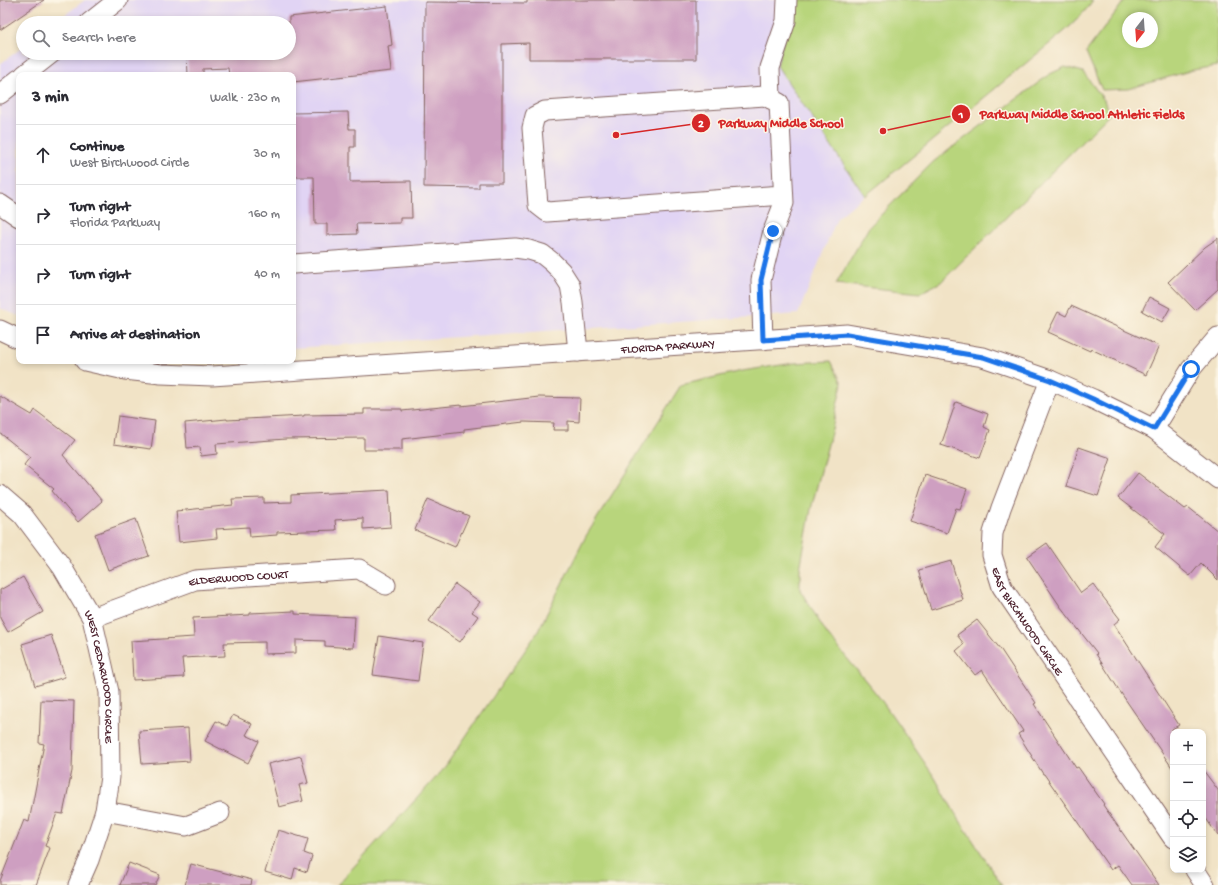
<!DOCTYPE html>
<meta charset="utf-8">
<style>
:root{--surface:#fff;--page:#f7f7f7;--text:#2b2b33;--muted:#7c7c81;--line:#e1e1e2}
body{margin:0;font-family:"Gochi Hand",sans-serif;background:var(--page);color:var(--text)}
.controls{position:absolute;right:12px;bottom:12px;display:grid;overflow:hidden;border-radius:8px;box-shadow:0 2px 6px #0003}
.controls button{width:36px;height:36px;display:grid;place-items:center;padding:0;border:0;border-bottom:1px solid var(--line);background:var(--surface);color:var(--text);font:20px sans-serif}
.compass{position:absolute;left:1122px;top:12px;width:36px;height:36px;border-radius:50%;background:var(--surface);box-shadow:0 2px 6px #0003;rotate:197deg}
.stop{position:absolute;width:12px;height:12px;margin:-9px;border:3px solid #1a73e8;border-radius:50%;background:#fff}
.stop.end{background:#1a73e8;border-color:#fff;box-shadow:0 1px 4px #0008}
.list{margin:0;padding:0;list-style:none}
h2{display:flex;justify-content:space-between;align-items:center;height:52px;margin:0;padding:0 16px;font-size:17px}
h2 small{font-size:13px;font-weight:400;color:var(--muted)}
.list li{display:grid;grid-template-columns:26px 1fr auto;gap:12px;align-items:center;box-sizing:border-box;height:60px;padding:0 16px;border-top:1px solid var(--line)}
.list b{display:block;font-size:15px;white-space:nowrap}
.list p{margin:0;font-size:13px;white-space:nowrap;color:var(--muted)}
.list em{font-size:13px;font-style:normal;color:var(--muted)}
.icon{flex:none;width:22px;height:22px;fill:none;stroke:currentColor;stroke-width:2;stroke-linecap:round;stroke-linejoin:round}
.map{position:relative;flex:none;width:1218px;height:885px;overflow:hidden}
.search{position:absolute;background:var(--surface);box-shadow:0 2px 6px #0003;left:16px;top:16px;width:280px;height:44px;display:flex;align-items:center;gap:10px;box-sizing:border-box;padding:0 14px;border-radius:22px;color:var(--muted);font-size:15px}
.panel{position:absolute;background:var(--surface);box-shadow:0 2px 6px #0003;left:16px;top:72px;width:280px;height:292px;border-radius:8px}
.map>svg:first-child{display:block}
</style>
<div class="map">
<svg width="1218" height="885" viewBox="0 0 1218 885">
<rect width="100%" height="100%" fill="#fcf5e5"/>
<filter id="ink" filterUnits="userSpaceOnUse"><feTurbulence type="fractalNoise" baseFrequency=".025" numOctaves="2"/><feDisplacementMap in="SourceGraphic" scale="8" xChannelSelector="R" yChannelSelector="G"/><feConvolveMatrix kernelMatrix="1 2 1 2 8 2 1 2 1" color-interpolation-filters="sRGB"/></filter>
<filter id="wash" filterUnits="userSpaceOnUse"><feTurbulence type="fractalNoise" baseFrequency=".012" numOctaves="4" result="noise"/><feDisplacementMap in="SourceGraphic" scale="16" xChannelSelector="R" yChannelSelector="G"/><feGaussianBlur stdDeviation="0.9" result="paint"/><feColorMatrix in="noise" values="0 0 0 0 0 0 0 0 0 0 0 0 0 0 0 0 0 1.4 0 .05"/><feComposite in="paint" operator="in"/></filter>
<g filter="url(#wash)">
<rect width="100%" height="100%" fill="#f1e3c6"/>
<path fill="#e1d4f4" d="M85 0H1093L1086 9 1076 21 1065 31 837 218 798 314 293 348V75H19V316L0 308V64L23 47V53H289V23H54Z"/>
<path fill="#b8d57c" stroke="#817a54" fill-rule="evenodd" d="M793 0H1093C1085 12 1075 22 1065 31L865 196 777 66Z
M1125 0H1218V66L1193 70 1128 89 1102 90 1086 52ZM1128 18H1152V42H1128Z
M1065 67 1083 72 1104 100 1109 115 941 282 920 293 836 284 869 227 933 162 1050 74Z
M831 361 842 383 832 429 811 509 800 569V590L827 634 879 697 903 731 935 778 955 813 1002 885H337L442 771 537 633 586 536 681 385 742 371 794 363Z"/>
<g id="blocks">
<path fill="#ce9fc1" d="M0 0H44L0 30Z
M527 0H696V59H529V43L502 44V183H479V188L424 187 425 2 527 3Z
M387 6 392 45 388 46 391 71 293 82V75H229L228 68 203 69V75H188L187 53H289V17Z
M348 112 349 129H355V147H350V182L411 181 412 218H400V223L356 224 357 234 327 235V224H315L314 177H293V113Z
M1218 238V289L1195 310 1168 282 1205 247Z
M1149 297 1170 308 1162 322 1142 311Z
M1071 306 1159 346 1146 375 1091 349 1090 351 1048 332 1058 312 1066 316Z
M0 396 32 415 35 410 75 440 63 455 102 501 78 522 52 491 54 489 24 465 30 457 0 433Z
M539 397 580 398 579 422 568 421V430H553L554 423 524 422 464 429V432L402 439V450H364V438L286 439 216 444 217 454 201 456 200 447 187 448 185 423 227 419V420L304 416V415L364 414V409H402V411L461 405V406Z
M956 402 988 414 984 427 990 430 980 458 941 445Z
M118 416 155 421 151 449 114 444Z
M1079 447 1111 458 1098 496 1066 486Z
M1138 473 1185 509 1188 507 1218 531V580L1201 563 1190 576 1155 547 1165 534 1118 498Z
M925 475 967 489 960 509 956 508 947 533 910 521Z
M389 490 391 527 363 529V518L335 520 336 530 277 532V535L250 537 249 527 216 529 217 538 179 542 176 511 233 505 232 499 264 498V503L291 502V495Z
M428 499 469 516 455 547 415 530Z
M136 519 149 556 108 570 95 534Z
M1047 543 1081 593 1093 584 1120 619 1114 624 1179 725 1172 729 1173 769 1119 690 1096 654 1097 653 1060 606 1027 557Z
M951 561 963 600 931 610 919 570Z
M23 577 43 612 8 632 0 618V590Z
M455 584 480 602 472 612 478 616 460 642 429 621Z
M295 611V614L355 617 353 648 325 646V641L296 640V653L265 654V642L224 643 225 656 182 658 184 677 133 680 131 641 194 637 193 618 250 615V613Z
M977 620 1001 650 1036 703 1034 704 1076 768 1078 767 1104 804 1103 805 1159 885H1132L1118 865 1111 870 1044 774H1043L1018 734 1023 731 982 670 975 675 956 651 964 644 957 635Z
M51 635 65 677 35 686 22 644Z
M379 636 423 643 418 681 373 675Z
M41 700 74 701 72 771 63 814 57 813 45 846 50 848 36 885H0V881L24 820 29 822 44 744 39 743Z
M233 715 252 724 246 735 259 741 248 763 205 741 216 721 227 726Z
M188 728 190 761 142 764 139 731Z
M301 756 308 783 299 785 303 801 279 807 268 764Z
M1203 770 1218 790V836L1203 814Z
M278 830 308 839 304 853 312 856 307 872 295 868 292 880 265 872Z
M129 863 160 875 155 885H120Z
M191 864 252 880 251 885H185Z"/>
</g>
</g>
<g filter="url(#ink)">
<use href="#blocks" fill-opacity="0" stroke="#846461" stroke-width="1"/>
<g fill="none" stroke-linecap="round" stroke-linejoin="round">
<defs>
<g id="minor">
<path d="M89 23 118 0"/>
<path d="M24 75 52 53"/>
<path d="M0 94 19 79"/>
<path d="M771 99 770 68 786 21 787 0"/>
<path d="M0 204 19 217"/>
<path d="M293 264 515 248 529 250 542 254 552 262 561 271 570 285 573 302 578 352"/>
<path d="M0 330 19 339"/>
<path d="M763 340 761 280 773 231 784 203 779 103 765 96 545 111 535 116 532 128 538 205 547 212 783 195"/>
<path id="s1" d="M85 361 125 370 161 374 212 376 847 334 983 357 1050 380 1093 399 1154 429 1218 479"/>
<path id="s2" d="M1050 380 1001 508 993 533 992 555 1002 587 1173 838"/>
<path d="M1154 429 1191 369 1218 337"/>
<path id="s3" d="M0 495 22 514 62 567 92 618 109 692 110 777 105 811 89 860 78 885"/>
<path id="s4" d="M92 618 195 580 248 576 359 569 386 585"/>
<path d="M105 811 186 826 220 813"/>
<path d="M1195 870 1205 885"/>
</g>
</defs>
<use href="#minor" stroke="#846461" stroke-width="21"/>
<use href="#minor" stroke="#fff" stroke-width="19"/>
</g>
</g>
<g fill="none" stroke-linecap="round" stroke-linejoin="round" filter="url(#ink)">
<path stroke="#1a73e8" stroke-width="5" d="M773 231 761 280 763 340 847 334 983 357 1050 380 1093 399 1154 429 1191 369"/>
</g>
<g text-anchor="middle" stroke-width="3" stroke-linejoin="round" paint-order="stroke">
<g font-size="12" fill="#4a1f2b" stroke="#fcf5e5">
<text dy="4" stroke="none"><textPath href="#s1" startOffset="585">FLORIDA PARKWAY</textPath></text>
<text dy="4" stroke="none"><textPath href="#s4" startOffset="153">ELDERWOOD COURT</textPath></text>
<text dy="4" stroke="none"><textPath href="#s2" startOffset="261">EAST BIRCHWOOD CIRCLE</textPath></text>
<text dy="4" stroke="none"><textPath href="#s3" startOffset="214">WEST CEDARWOOD CIRCLE</textPath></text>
</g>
</g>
<path fill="none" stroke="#d62828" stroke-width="1.5" d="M883 131L961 114M616 135L701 123"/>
<g fill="#d62828" stroke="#fcf5e5" stroke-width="1.5">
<circle cx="883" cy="131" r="4"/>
<circle cx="616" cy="135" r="4"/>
<circle cx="961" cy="114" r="10"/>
<circle cx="701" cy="123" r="10"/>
</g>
<g font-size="12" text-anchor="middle" font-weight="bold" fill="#fff">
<text x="961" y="118">1</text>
<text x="701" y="127">2</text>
</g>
<g font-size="13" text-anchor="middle" font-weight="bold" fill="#d62828" stroke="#fcf5e5" stroke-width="3" stroke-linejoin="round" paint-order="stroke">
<text x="1082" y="118">Parkway Middle School Athletic Fields</text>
<text x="781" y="127">Parkway Middle School</text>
</g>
</svg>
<div class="controls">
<button>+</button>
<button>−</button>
<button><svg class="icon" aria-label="locate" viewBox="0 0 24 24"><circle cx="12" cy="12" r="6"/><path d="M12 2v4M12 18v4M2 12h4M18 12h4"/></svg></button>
<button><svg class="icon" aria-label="layers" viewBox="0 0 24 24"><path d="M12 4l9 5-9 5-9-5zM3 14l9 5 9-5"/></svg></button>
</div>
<svg class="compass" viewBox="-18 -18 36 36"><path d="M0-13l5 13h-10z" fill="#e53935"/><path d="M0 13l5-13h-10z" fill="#7c7c81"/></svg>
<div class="stop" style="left:1191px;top:369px"></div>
<div class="stop end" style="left:773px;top:231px"></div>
<div class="search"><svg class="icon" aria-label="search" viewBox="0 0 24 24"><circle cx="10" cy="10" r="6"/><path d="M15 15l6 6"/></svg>Search here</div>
<section class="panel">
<h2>3 min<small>Walk · 230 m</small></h2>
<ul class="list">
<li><svg class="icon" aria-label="ahead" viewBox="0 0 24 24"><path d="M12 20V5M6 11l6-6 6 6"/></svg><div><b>Continue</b><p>West Birchwood Circle</p></div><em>30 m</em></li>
<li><svg class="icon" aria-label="right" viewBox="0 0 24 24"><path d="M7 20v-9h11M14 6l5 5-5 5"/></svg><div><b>Turn right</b><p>Florida Parkway</p></div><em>160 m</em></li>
<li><svg class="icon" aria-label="right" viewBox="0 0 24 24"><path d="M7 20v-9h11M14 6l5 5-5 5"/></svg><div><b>Turn right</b></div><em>40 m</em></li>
<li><svg class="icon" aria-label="arrive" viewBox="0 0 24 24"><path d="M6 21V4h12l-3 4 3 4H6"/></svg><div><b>Arrive at destination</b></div></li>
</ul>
</section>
</div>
